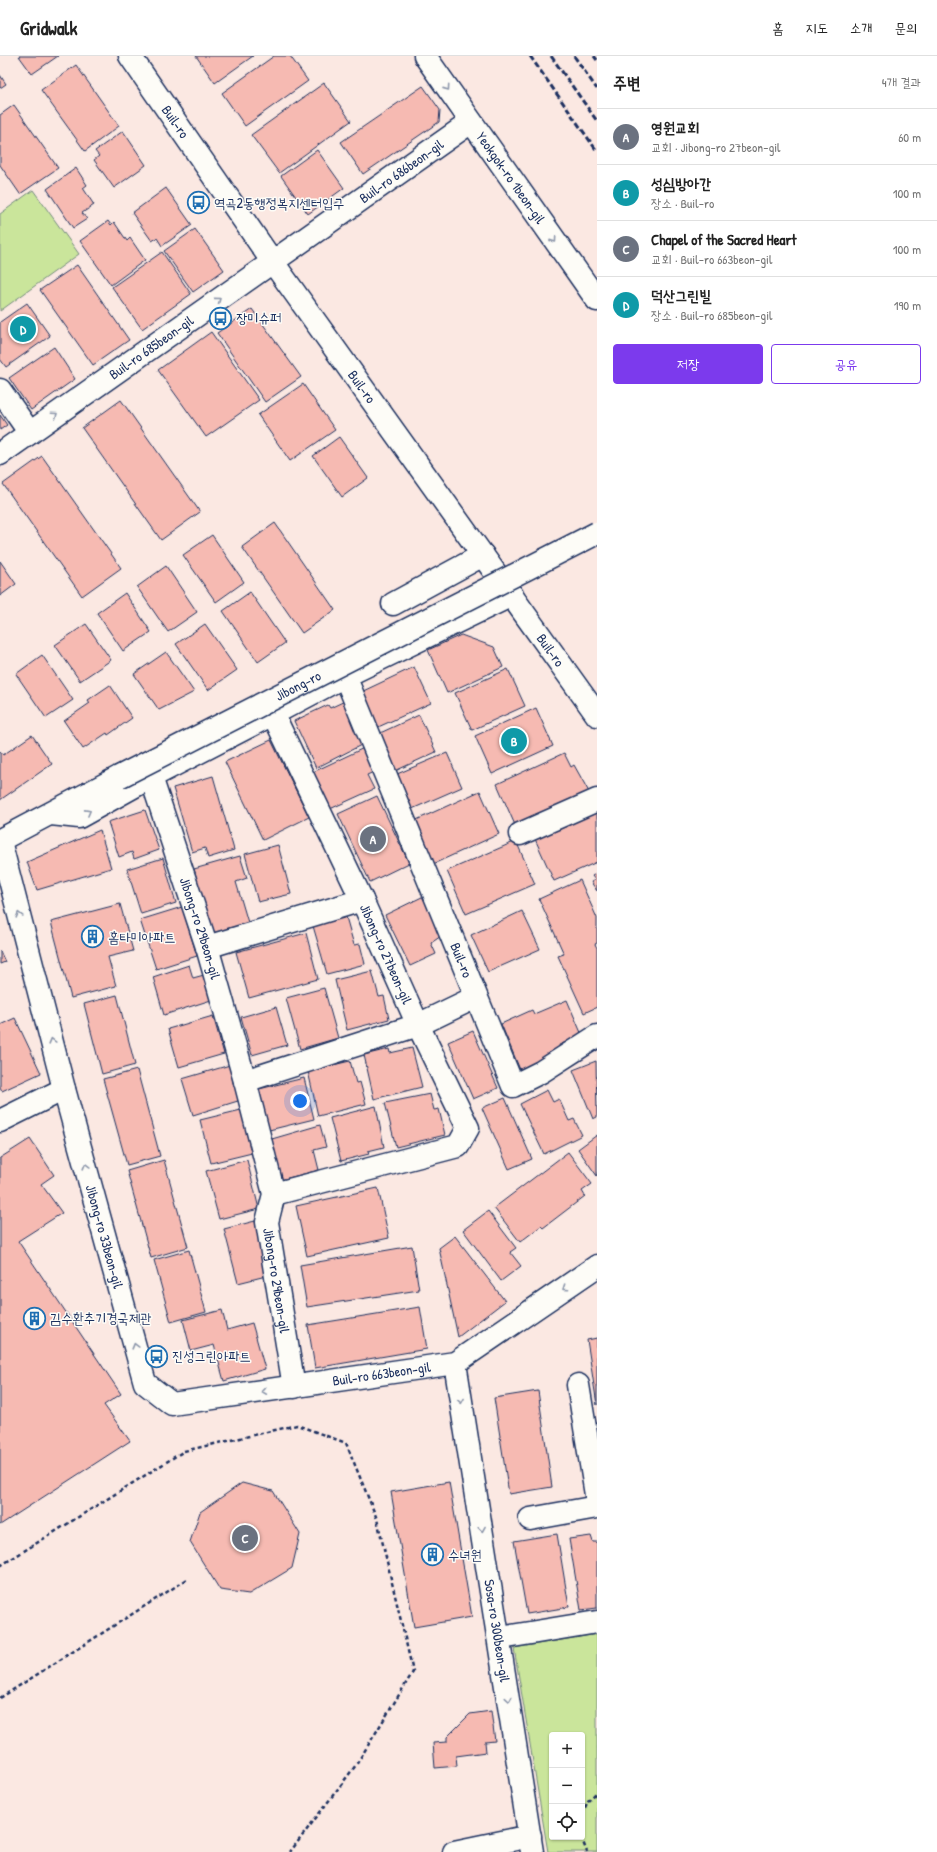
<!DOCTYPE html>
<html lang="ko">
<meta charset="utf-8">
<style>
:root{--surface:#fff;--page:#f2f2f2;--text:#222;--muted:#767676;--line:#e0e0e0;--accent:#7c3aed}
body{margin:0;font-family:"Patrick Hand","Poor Story",sans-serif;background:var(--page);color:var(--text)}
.controls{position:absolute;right:12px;bottom:12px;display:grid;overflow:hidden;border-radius:4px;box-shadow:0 1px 3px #0004}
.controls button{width:36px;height:36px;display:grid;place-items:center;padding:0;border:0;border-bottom:1px solid var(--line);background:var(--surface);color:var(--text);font:20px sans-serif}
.you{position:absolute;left:300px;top:1045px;width:14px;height:14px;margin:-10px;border:3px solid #fff;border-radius:50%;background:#1a73e8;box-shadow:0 0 0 6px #1a73e833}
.badge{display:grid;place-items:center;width:26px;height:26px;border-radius:50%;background:var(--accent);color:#fff;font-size:13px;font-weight:700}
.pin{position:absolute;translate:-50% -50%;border:2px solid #fff;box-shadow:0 1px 4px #0006}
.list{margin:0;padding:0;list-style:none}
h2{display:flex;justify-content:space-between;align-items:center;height:52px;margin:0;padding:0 16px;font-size:17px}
h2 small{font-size:13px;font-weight:400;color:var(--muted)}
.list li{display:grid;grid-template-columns:26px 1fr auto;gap:12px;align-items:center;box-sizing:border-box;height:56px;padding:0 16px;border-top:1px solid var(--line)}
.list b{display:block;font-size:15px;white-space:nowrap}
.list p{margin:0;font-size:13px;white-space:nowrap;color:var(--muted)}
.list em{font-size:13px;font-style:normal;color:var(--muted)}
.actions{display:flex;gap:8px;padding:12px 16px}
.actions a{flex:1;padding:9px 0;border:1px solid var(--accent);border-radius:4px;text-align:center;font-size:14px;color:var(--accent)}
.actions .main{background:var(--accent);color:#fff}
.icon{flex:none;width:22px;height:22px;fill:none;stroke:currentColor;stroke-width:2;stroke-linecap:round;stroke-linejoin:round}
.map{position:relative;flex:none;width:597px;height:1796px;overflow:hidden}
header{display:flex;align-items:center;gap:24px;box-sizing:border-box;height:56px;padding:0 20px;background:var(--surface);border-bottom:1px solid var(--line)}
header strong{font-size:19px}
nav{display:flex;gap:22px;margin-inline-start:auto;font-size:14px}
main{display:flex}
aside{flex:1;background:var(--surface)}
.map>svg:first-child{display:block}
</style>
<header>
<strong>Gridwalk</strong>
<nav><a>홈</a><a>지도</a><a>소개</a><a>문의</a></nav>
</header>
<main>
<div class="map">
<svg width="597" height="1796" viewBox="0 0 597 1796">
<rect width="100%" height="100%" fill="#fbe8e2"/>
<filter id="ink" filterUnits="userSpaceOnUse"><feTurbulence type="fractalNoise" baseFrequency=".025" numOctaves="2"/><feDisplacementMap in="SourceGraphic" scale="8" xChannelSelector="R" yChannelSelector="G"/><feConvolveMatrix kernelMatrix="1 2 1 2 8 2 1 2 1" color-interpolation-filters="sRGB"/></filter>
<g filter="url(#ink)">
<path fill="#cae59b" stroke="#728a7c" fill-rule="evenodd" d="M33 134 79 198 0 255V158Z
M597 1578V1796H548L514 1592ZM552 1679H582V1781H552Z"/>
<path fill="#f6bab2" stroke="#1b2f5e" d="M19 0H58L32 18Z
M196 0H253L215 27Z
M274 0H290L308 25 245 70 222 37Z
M76 9 119 70 85 95 41 34Z
M0 19 6 28 0 32Z
M324 27 351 65 279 117 251 79Z
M423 30 440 54 439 66 363 118 341 86Z
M14 49 58 112 20 138 0 109V59Z
M123 75 146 109 114 132 94 104 99 100 95 95Z
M317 94 344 132 308 158 281 120Z
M76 112 87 129 83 132 94 149 82 157 87 163 73 172 47 133Z
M166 132 192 169 162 190 157 182 152 185 132 157Z
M108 165 111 169 114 166 127 185 130 182 145 204 111 229 80 185Z
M195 173 224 214 193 236 164 195Z
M162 196 191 238 142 273 112 231Z
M77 209 129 284 93 309 40 234Z
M27 247 50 280 6 311 0 303V266Z
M252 253 301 321 265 346 217 277Z
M211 276 259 344 206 381 158 314Z
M54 291 75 323 31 354 9 322Z
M303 328 335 374 290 405 258 359Z
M121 344 200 456 161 484 82 372Z
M0 359 7 369 0 374Z
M339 381 368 422 342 441 313 400Z
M42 400 121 512 82 540 3 428Z
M275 467 335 554 302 577 242 491Z
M212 479 244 526 216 546 183 499Z
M0 505 16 528 0 540Z
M166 510 197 556 168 576 137 531Z
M250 536 285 587 258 606 223 555Z
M125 537 151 576 123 595 97 557Z
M86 568 111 604 80 625 55 589Z
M205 568 237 614 208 634 176 588Z
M461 579 494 591 503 611 447 637 428 594Z
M166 596 194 636 159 654 134 618Z
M42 599 73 644 46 662 16 618Z
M414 611 431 647 376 672 359 637Z
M508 613 525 650 472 674 455 637Z
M110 629 132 662 108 679 107 677 83 693 64 665 90 647 88 644Z
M347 644 367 686 316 712 294 665 328 649 330 652Z
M536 652 553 690 492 718 475 680Z
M419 659 436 696 395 715 378 678Z
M32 679 52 708 0 744V695L3 699Z
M271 684 309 761 263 784 225 706Z
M368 690 380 713 367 719 374 733 330 753 313 716Z
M447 697 462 731 412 753 397 718Z
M564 697 571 711 574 709 589 736 515 769 497 728Z
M213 720 234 794 208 802 205 792 192 796 173 732Z
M480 735 499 778 431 809 412 766Z
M377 740 409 807 370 826 338 758Z
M145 754 159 794 134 803 132 796 119 801 108 766Z
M597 756V806L554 825 535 783Z
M100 774 111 812 37 834 27 806Z
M516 785 535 828 466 858 447 815Z
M278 789 291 838 258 846 245 798Z
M240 800 247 822 236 826 249 870 213 880 194 813Z
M163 802 176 847 141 858 127 813Z
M597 817V835L591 826 595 824 592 820Z
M580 824 597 862V887L595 888 597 892V951L584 957 558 900 564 898 539 843Z
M426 839 444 878 431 887 436 898 410 910 385 859Z
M120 848 133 895 108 901 116 930 71 942 51 866Z
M182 851 197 900 156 913 140 864Z
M522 855 540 893 488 916 471 879Z
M346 861 354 889 360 888 365 908 327 918 313 870Z
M306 877 318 923 249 942 236 896Z
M0 895 5 906 0 908Z
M189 909 193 922 204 919 211 944 164 959 153 921Z
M372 915 379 941 384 940 389 963 347 974 335 924Z
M324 932 338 982 300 993 286 942Z
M117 939 135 1009 102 1018 84 948Z
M567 944 582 979 559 989 560 992 548 997 551 1002 521 1016 501 968 532 954 534 958Z
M276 951 287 989 252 999 241 961Z
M213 960 224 998 179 1011 168 973Z
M15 962 41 1017 2 1035 0 1031V969Z
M473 975 498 1032 473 1043 448 986Z
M412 992 422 1031 374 1043 364 999 389 993 390 997Z
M350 1005 356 1027 360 1026 366 1048 318 1060 308 1015Z
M596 1005 597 1061 593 1063 573 1014Z
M230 1009 241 1044 193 1059 182 1023Z
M137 1014 160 1100 127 1109 103 1023Z
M304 1022 314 1063 265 1075 255 1034Z
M547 1034 553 1046 559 1043 569 1065 574 1063 582 1079 544 1098 520 1048Z
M430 1038 434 1054 439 1053 445 1079 396 1091 385 1047Z
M505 1042 532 1103 509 1113 482 1052Z
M376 1050 384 1091 368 1095 369 1098 341 1105 330 1062Z
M241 1054 252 1097 211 1107 200 1064Z
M320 1069 326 1091 314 1094 319 1114 276 1125 265 1085Z
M597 1079V1120L578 1093Z
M30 1083 54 1119 41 1128 62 1157 18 1185 121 1338 104 1349 130 1385 0 1469V1102Z
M568 1096 592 1128 582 1135 585 1140 543 1172 541 1170 520 1186 494 1152Z
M164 1104 188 1191 151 1202 127 1115Z
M247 1104 259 1153 219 1163 206 1115Z
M378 1132 389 1182 307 1200 296 1150Z
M488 1155 516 1192 510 1196 521 1210 501 1225 463 1174Z
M255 1165 270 1219 238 1227 224 1173Z
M455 1180 505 1245 458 1281 439 1192Z
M412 1190 419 1234 307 1251 300 1209Z
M189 1194 206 1256 171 1266 154 1204Z
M420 1251 427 1293 315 1312 308 1269Z
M222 1254 227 1274 252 1267 265 1313 224 1325 214 1289 191 1295 183 1264Z
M597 1282V1349L587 1284Z
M538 1335 552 1431 509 1438 494 1342Z
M449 1426 472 1561 414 1571 391 1436Z
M242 1427 273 1435 300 1478 292 1512 249 1538 220 1534 190 1486 200 1456Z
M557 1478 569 1551 527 1558 514 1485Z
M591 1480 593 1486H597V1552L581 1554 569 1483Z
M491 1655 495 1685 485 1686 486 1696 456 1700 457 1710 435 1712 433 1687 447 1686V1681L470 1658Z"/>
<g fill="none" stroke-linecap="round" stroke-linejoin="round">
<defs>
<g id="minor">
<path id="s1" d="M130 0 272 205 597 659"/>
<path id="s2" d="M425 0 597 244"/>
<path d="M0 334 30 377"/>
<path id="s3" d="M0 398 471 66"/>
<path d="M393 548 483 499"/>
<path id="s4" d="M345 620 513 1030 541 1016 597 980"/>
<path d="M273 658 345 620 512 539"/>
<path id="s5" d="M151 721 207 891 245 1025 274 1138 267 1166 294 1331"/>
<path id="s6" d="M51 758 79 761 151 721 273 658 362 844 418 969 468 1072 458 1090 274 1138"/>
<path d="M520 778 597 744"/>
<path d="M0 784 119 721"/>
<path id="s7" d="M0 785 64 1033 145 1327 172 1348 455 1307 597 1210"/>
<path d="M207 891 362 844"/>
<path d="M245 1025 418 969 476 941"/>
<path d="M0 1065 64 1033"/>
<path id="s8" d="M455 1307 532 1796"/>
<path d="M578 1329 597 1445"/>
<path d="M530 1463 597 1451"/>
<path d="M500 1582 597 1566"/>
<path d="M454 1796 530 1780"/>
</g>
</defs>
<use href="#minor" stroke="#1b2f5e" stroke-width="25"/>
<path stroke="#1b2f5e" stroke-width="2.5" stroke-dasharray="4 3" stroke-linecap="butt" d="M0 1510 184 1395 297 1369 346 1387 377 1463 413 1616 356 1709 290 1796
M0 1642 189 1522
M582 1758 588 1745 597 1736
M581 1781 587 1796"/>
<use href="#minor" stroke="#fdfcf7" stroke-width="22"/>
<path stroke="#1b2f5e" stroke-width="3" stroke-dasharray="6 3" stroke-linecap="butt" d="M530 0 597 95
M551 0 597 65
M574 0 597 33
M594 0 597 4"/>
<defs>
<g id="minor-bridge">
<path id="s9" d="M119 721 597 477"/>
</g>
</defs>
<use href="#minor-bridge" stroke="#1b2f5e" stroke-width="25" stroke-linecap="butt"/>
<use href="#minor-bridge" stroke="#fdfcf7" stroke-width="22"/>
</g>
<defs><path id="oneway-chevron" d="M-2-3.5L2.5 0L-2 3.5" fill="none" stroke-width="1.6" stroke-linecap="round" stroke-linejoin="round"/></defs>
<g stroke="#8c96aa">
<use href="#oneway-chevron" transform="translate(447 32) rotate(55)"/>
<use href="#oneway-chevron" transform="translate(554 184) rotate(55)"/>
<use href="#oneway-chevron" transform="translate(218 244) rotate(-36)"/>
<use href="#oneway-chevron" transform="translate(55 359) rotate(-35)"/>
<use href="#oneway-chevron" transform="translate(88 756) rotate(-29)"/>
<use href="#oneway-chevron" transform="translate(19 859) rotate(-105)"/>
<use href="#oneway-chevron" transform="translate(52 985) rotate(-105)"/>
<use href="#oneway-chevron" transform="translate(86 1110) rotate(-105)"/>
<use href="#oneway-chevron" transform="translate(565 1232) rotate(146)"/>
<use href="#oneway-chevron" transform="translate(135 1290) rotate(-105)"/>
<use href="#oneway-chevron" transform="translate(264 1335) rotate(172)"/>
<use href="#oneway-chevron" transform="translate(461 1345) rotate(81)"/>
<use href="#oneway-chevron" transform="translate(482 1473) rotate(81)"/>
<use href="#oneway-chevron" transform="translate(509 1643) rotate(81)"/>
</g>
</g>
<defs>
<symbol id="bus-ring" viewBox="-11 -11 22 22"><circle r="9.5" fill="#fdfcf7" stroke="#1f6fb2" stroke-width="1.5"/><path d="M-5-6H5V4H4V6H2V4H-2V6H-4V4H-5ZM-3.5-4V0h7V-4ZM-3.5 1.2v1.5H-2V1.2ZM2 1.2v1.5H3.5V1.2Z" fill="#1f6fb2"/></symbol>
<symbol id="building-ring" viewBox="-11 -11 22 22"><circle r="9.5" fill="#fdfcf7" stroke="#1f6fb2" stroke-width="1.5"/><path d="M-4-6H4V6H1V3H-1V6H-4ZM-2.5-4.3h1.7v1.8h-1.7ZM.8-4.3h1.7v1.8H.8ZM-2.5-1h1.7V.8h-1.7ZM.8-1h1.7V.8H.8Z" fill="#1f6fb2"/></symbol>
</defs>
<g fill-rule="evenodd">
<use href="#bus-ring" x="186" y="134" width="25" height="25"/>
<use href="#bus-ring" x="208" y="250" width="25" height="25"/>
<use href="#building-ring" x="80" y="868" width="25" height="25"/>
<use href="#building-ring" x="22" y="1250" width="25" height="25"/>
<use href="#bus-ring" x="144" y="1288" width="25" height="25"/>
<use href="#building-ring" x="420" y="1486" width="25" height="25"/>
</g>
<g text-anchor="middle" stroke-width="3" stroke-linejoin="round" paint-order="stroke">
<g font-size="14" fill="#1b2f5e" stroke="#fdfcf7">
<text dy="5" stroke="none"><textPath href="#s1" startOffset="80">Buil-ro</textPath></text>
<text dy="5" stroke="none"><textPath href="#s3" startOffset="491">Buil-ro 686beon-gil</textPath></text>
<text dy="5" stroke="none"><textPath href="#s2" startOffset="149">Yeokgok-ro 1beon-gil</textPath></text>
<text dy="5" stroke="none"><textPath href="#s3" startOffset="185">Buil-ro 685beon-gil</textPath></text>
<text dy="5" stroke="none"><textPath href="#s1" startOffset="404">Buil-ro</textPath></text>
<text dy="5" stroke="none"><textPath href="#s1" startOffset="728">Buil-ro</textPath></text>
<text dy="5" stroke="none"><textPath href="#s9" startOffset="201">Jibong-ro</textPath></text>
<text dy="5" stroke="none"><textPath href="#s5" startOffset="159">Jibong-ro 29beon-gil</textPath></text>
<text dy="5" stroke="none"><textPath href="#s6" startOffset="513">Jibong-ro 27beon-gil</textPath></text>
<text dy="5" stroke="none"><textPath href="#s4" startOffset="307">Buil-ro</textPath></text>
<text dy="5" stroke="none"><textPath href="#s7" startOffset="409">Jibong-ro 33beon-gil</textPath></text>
<text dy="5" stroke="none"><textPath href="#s5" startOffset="523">Jibong-ro 29beon-gil</textPath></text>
<text dy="5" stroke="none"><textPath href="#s7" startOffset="807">Buil-ro 663beon-gil</textPath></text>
<text dy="5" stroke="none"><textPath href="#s8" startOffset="271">Sosa-ro 300beon-gil</textPath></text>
</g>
<g font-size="14" fill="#1b2f5e" stroke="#fdfcf7" text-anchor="start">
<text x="214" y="152">역곡2동행정복지센터입구</text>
<text x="236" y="267">장미슈퍼</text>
<text x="108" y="886">홈타미아파트</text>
<text x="50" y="1267">김수환추기경국제관</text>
<text x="172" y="1305">진성그린아파트</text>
<text x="448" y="1504">수녀원</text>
</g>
</g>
</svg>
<div class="controls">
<button>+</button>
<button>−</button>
<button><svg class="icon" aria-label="locate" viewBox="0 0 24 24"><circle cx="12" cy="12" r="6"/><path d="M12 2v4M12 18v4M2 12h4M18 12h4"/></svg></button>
</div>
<div class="you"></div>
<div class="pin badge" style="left:373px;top:783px;background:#6b7280">A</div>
<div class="pin badge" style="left:514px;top:685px;background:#0f9aa8">B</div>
<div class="pin badge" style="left:245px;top:1482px;background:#6b7280">C</div>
<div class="pin badge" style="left:23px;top:273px;background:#0f9aa8">D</div>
</div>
<aside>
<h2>주변<small>4개 결과</small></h2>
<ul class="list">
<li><span class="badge" style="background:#6b7280">A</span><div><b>영원교회</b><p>교회 · Jibong-ro 27beon-gil</p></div><em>60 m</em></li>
<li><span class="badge" style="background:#0f9aa8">B</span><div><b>성심방아간</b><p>장소 · Buil-ro</p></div><em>100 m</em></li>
<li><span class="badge" style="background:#6b7280">C</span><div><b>Chapel of the Sacred Heart</b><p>교회 · Buil-ro 663beon-gil</p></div><em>100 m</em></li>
<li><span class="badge" style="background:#0f9aa8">D</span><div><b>덕산그린빌</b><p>장소 · Buil-ro 685beon-gil</p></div><em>190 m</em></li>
</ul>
<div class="actions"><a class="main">저장</a><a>공유</a></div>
</aside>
</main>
